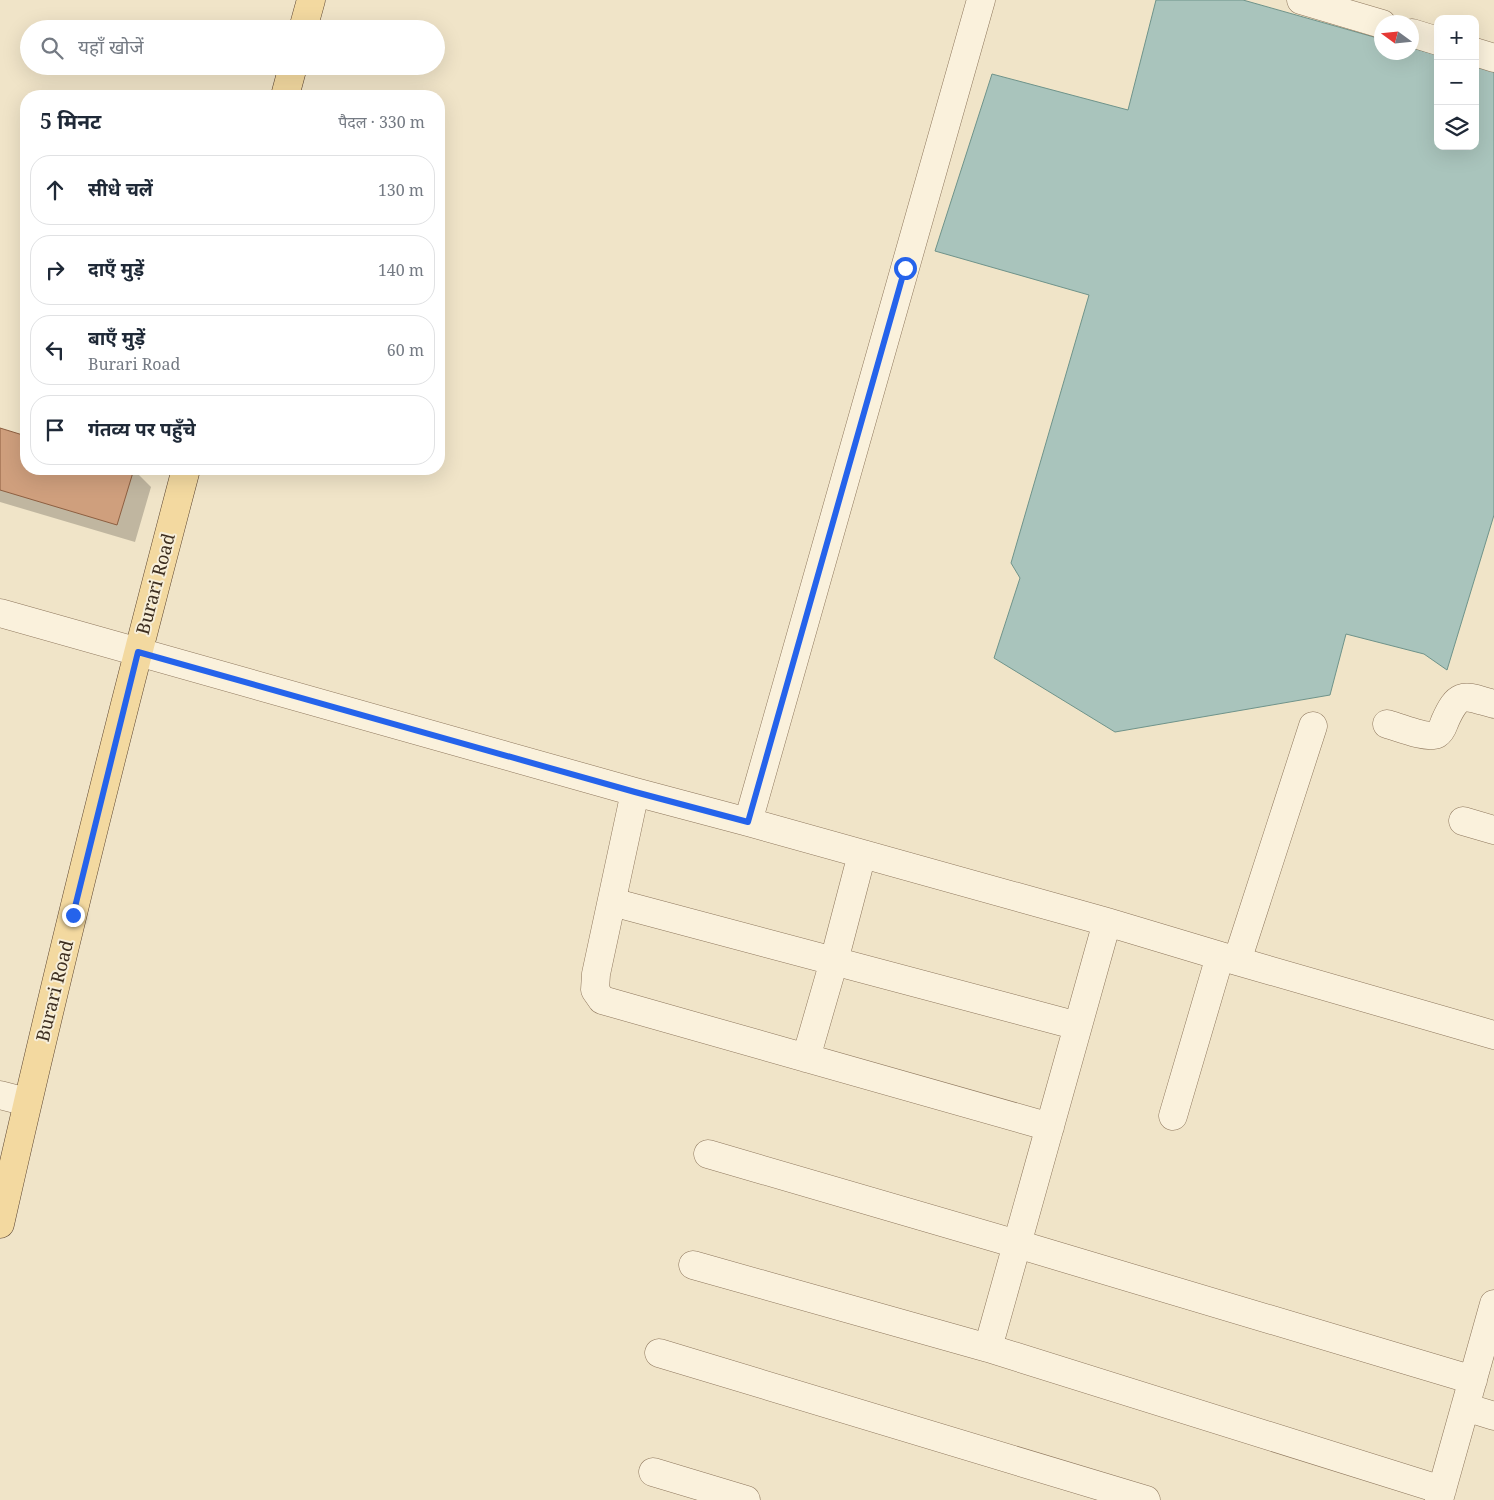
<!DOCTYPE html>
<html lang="hi">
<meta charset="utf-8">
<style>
:root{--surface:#fff;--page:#f6f6f7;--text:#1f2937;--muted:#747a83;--line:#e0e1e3}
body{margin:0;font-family:"Noto Serif","Noto Sans Devanagari",serif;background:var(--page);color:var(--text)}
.controls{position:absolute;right:15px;top:15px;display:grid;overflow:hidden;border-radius:10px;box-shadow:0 5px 20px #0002}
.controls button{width:45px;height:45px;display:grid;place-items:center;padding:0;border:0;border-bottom:1px solid var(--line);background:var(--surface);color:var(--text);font:25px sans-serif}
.compass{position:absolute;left:1374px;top:15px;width:45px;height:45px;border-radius:50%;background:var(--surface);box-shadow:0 5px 20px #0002;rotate:285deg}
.stop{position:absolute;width:15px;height:15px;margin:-11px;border:4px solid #2563eb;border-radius:50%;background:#fff}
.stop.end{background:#2563eb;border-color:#fff;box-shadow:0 1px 5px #0008}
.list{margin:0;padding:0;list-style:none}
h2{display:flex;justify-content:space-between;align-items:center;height:65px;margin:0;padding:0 20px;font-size:21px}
h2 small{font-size:16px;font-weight:400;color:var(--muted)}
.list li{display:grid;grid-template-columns:32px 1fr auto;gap:15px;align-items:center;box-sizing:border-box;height:70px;margin:0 10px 10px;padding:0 10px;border:1px solid var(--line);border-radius:20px}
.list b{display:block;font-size:19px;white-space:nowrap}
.list p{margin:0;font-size:16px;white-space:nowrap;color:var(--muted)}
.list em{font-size:16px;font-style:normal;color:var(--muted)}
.icon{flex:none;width:28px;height:28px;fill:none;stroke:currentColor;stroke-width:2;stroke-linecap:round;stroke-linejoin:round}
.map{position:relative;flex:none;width:1494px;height:1500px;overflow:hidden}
.search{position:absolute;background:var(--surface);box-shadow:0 5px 20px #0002;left:20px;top:20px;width:425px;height:55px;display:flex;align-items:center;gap:12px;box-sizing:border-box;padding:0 18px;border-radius:28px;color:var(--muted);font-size:19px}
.panel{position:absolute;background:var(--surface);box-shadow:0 5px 20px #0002;left:20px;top:90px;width:425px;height:385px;border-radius:20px}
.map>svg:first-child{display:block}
</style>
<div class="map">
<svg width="1494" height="1500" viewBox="0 0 1494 1500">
<rect width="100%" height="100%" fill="#f0e4c8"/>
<path fill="#a9c4bc" stroke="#6f938a" d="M1156 0H1243L1381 39 1382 52H1412V48L1438 55V146H1475V66L1494 72V515L1447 670 1424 654 1346 634 1330 695 1115 732 994 658 1020 578 1011 563 1089 295 935 251 992 74 1128 110Z"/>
<path fill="#0003" d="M0 430 26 437V469H133L151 487 135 542 0 502Z"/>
<path fill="#cf9f7d" stroke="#8d5f41" d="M0 428 26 436V469H134L117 525 0 490Z"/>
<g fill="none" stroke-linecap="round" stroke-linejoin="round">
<defs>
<path id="minor" d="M1301 0 1382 24
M1412 33 1438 41
M1475 52 1494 58
M0 613 635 792 748 822 1107 922 1237 961 1494 1035
M1387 724C1398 727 1427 739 1437 734 1442 731 1443 726 1445 721 1459 690 1464 696 1494 704
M635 792 596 974 595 990 602 1000 1050 1127
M1463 821 1494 830
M748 822 981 0
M612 902 1078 1026
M1237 961 1313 726
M806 1058 834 961 862 854
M0 1095 27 1102
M1173 1116 1220 956
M708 1154 1017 1244 1473 1380
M693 1265 988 1348 1442 1490
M988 1348 1107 922
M659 1353 1146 1500
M1465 1407 1494 1416
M653 1472 746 1500
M1439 1500 1494 1304"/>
<path id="major" d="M303 29 311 0
M285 96 293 66
M0 1224C57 971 120 719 186 469"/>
</defs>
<use href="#minor" stroke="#8d765c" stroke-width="29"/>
<use href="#major" stroke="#5b4430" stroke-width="29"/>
<use href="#minor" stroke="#faf1dc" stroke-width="28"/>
<use href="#major" stroke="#f3d9a0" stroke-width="28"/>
</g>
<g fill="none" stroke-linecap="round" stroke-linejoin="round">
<path stroke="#2563eb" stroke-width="6" d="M73 915 138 652 635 792 748 822 905 268"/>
</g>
<g text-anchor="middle" stroke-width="4" stroke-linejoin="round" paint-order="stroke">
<g font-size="18" fill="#3d2e20" stroke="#f7eed8">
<text transform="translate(156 584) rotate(-75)" y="6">Burari Road</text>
<text transform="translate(55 991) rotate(-76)" y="6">Burari Road</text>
</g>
</g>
</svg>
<div class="controls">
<button>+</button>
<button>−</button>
<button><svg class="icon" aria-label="layers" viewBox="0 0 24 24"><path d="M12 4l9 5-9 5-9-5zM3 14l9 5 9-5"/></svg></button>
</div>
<svg class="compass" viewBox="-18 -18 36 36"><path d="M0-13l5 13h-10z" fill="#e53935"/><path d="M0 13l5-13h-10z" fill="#747a83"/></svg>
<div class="stop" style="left:905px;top:268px"></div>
<div class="stop end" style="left:73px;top:915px"></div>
<div class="search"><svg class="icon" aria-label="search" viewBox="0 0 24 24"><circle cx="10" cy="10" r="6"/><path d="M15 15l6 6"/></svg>यहाँ खोजें</div>
<section class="panel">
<h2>5 मिनट<small>पैदल · 330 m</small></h2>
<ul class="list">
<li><svg class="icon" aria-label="ahead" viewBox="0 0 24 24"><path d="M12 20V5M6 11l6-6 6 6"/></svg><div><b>सीधे चलें</b></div><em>130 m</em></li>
<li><svg class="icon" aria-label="right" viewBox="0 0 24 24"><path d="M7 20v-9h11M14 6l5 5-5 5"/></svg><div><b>दाएँ मुड़ें</b></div><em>140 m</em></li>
<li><svg class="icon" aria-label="left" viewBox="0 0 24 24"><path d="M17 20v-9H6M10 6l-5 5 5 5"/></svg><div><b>बाएँ मुड़ें</b><p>Burari Road</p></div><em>60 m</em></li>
<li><svg class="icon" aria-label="arrive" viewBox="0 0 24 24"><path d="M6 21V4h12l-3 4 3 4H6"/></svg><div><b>गंतव्य पर पहुँचे</b></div></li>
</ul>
</section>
</div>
